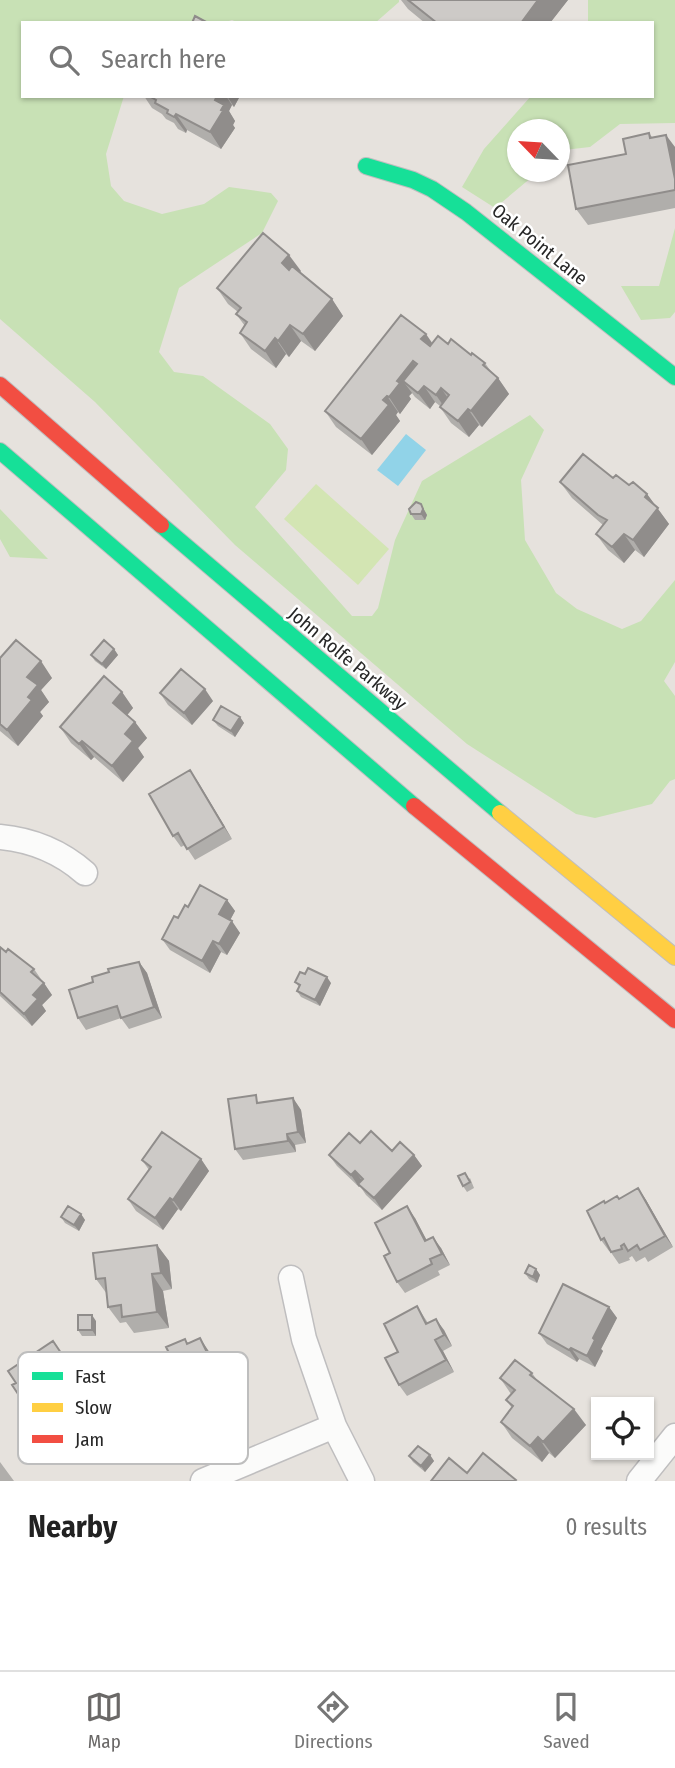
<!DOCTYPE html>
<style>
:root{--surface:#fff;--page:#f2f2f2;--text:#222;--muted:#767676;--line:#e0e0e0;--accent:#6a6867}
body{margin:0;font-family:"Fira Sans Condensed",sans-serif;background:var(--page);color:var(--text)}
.controls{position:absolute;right:21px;bottom:21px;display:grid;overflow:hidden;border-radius:0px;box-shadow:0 2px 5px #0004}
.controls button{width:63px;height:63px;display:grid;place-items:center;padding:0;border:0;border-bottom:2px solid var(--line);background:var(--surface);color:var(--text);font:35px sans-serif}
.compass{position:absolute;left:507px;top:119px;width:63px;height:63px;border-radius:50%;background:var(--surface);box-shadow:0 2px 5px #0004;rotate:295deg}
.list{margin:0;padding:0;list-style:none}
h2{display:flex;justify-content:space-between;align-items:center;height:91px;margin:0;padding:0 28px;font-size:30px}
h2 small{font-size:23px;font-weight:400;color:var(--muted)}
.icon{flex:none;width:38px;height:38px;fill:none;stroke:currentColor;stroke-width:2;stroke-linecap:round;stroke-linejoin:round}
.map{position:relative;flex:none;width:675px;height:1481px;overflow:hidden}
.search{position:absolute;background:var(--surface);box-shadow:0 2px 5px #0004;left:21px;right:21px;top:21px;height:77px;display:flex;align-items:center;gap:18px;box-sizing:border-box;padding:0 24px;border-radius:0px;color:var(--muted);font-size:26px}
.sheet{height:189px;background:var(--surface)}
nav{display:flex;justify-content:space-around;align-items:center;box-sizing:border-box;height:98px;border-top:2px solid var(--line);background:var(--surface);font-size:19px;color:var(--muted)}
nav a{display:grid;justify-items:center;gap:4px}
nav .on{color:var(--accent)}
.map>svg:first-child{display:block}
</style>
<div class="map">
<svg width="675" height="1481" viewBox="0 0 675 1481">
<rect width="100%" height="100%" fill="#e6e2dd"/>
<path fill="#c8e1b5" d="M0 0H399V2L375 23H239L232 20 223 23H23V96H124L106 154 111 186 124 201 162 214 204 204 229 187 271 193 278 201 262 233 179 288 159 352 174 372 203 376 270 424 288 449 286 470 255 507 352 616H372L378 608 395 540 422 481 530 415 544 430 521 480 525 540 556 593 577 609 622 629 641 621 675 580V662L664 681 675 696V779L670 781 652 804 595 818 576 814 467 744 235 545 95 402 0 319Z
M588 0H675V123L620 124 590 147 564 150 560 153V130H518V172H538L495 208 462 187 484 149 531 96H652V23H588Z
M675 228V312L670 318 641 320 621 286H659Z
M0 509 48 559 10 557 0 539Z"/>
<path fill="#d3e5b3" d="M316 484 389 549 358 585 284 519Z"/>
<path fill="#91d3e8" d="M406 434 426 450 398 486 377 470Z"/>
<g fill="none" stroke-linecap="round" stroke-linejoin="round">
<defs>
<path id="street" d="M0 837C32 840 61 852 85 873
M291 1278 304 1339 334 1426 362 1481
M203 1481 334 1426
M639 1481 675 1436"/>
<path id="fast" d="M366 166 413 180 432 189 466 212 675 377
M0 451 414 806
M161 525 500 813"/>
<path id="slow" d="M500 813 675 957"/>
<path id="jam" d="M0 385 161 525
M414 806 675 1020"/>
</defs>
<use href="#street" stroke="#bfbebf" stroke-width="27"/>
<use href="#fast" stroke="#bfbebf" stroke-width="18"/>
<use href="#slow" stroke="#bfbebf" stroke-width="18"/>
<use href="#jam" stroke="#bfbebf" stroke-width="18"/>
<use href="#street" stroke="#fbfbfa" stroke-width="24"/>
<use href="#fast" stroke="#16e098" stroke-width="16"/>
<use href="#slow" stroke="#ffcf43" stroke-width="16"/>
<use href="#jam" stroke="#f24e42" stroke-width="16"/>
</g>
<path fill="#b0aeab" d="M401 0H568L550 23H425L408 9Z
M144 96H240L234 107 232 105 229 111 235 121 233 125 235 128 221 149 187 130 186 133 178 129 174 123 166 119 162 114 152 108Z
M649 133 652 137 675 147V208L588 225 576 209 626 154Z
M301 271 299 273 332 299 343 316 315 351 301 341 289 357 286 354 276 368 251 349 240 333 245 326 236 314 238 312 228 304 217 288Z
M432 343 448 344 485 363 492 373 498 378 509 394 482 427 479 425 469 437 451 423 440 407V406L435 402 430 409 415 397 412 393 409 396 411 399 400 414 398 412 396 415 400 421 372 455 336 427 325 411Z
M613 478 647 494 669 524 644 557 635 550 624 563 608 550 596 534 603 525 572 498 560 482Z
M421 504 427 515 425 520H415L411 514Z
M114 649 118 655 106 669 95 661 91 655Z
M0 658 52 678 41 690 49 702 40 712 43 716 18 746 0 731Z
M122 692 133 708 127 715 135 722 147 738 138 748 144 757 123 782 94 757 91 760 71 743 60 727Z
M160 693 213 701 192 725 168 705Z
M240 717 244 723 235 737 218 726 213 720Z
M198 782 232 839 195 860 185 845 181 847 173 836Z
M227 900 235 911 230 920 240 933 227 955 221 952 210 973 170 950 162 939 178 918 188 907Z
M0 947 6 952 34 969 52 995 42 1005 46 1011 32 1026 0 996Z
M139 962 147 973 162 1018 129 1029 121 1018 86 1030 78 1018 93 982Z
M295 982 331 983 320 1006 301 997 297 991 299 987Z
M293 1098 301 1110 306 1143 295 1145 296 1152 243 1160 235 1149 262 1102Z
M360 1143 414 1155 422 1166 382 1210 366 1195 360 1186 359 1187 337 1166 329 1155Z
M201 1159 209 1171 181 1211 178 1209 163 1230 136 1211 128 1199 149 1170 142 1160Z
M470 1178 474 1188 467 1192 463 1186Z
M638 1188 646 1200 673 1247 648 1262 645 1257 636 1262 632 1256 629 1258 630 1260 619 1264 610 1251H609L601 1240 605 1203 619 1199Z
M81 1214 85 1220 79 1231 65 1223 61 1217Z
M415 1218 426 1240 441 1248 450 1265 438 1271 440 1275 405 1293 397 1282 390 1253Z
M157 1245 169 1261 172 1289 163 1291 169 1328 134 1333 126 1322 120 1323 108 1307 107 1294 96 1279Z
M536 1269 540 1275 537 1283 529 1279 525 1273Z
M417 1306 428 1323 444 1330 452 1346 443 1351 454 1372 407 1396 399 1385 398 1352Z
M609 1307 617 1318 601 1349 603 1351 595 1367 579 1359 577 1362 547 1344 539 1333Z
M96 1321V1336H82L78 1330Z
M185 1339 188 1344 208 1350 216 1366 231 1374 243 1400 204 1417 201 1413 189 1419 181 1407 178 1371Z
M53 1341 95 1403 71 1423 76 1431 53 1446 12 1385 16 1383Z
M532 1373 537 1380 586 1425 555 1458 549 1453 542 1462 512 1438 501 1422 512 1408 506 1400 511 1394 500 1378Z
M430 1455 434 1461 425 1472 413 1462 409 1456Z
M0 1462 14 1481H0Z"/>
<path fill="#908d8b" d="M538 0H568L550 23H521Z
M217 96H226L232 105 229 111 235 121 233 125 235 128 221 149 210 132 215 100Z
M227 96H240L234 107Z
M176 114 187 130 186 133 174 117Z
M666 135 675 147V179Z
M289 255 301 271 293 280 282 263Z
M332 299 343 316 315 351 303 334Z
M290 325 301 341 289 357 278 341Z
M426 334 437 350 421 339Z
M275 338 286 354 276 368 265 351Z
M413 361 424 377 403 381 412 393 409 396 411 399 400 414 389 397 397 381Z
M498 378 509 394 482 427 471 411Z
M424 386 435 402 430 409 418 393Z
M441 388 452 404 447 411 436 395Z
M387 396 398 412 396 415 400 421 372 455 361 439Z
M468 409 479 425 469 437 458 421Z
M647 494 669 524 644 557 633 540 645 497Z
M421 504 427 515 425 520 421 514Z
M624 534 635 550 624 563 612 547Z
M114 649 118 655 106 669 102 664Z
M41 661 52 678 41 690 49 702 40 712 43 716 18 746 7 730 28 697 27 677Z
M205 689 213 701 192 725 184 713Z
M122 692 133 708 124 719 113 703Z
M240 717 244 723 235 737 231 731Z
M135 722 147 738 138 748 144 757 123 782 112 766 125 734Z
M82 741 94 757 91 760 79 744Z
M190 770 198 782 232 839 224 827Z
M227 900 235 911 227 926 219 914Z
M232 921 240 933 227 955 219 944Z
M213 941 221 952 210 973 202 961Z
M139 962 147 973 162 1018 154 1007Z
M327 977 331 983 320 1006 315 1000Z
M44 983 52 995 42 1005 46 1011 32 1026 24 1014 33 995Z
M293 1098 301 1110 306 1143 298 1132Z
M287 1134 295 1145 296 1152 288 1141Z
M414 1155 422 1166 382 1210 374 1198Z
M201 1159 209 1171 181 1211 173 1200Z
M355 1171 363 1182 359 1187 351 1175Z
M638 1188 646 1200 673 1247 665 1236Z
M170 1198 178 1209 163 1230 155 1218Z
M407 1206 415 1218 433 1252 425 1241Z
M81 1214 85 1220 79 1231 74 1225Z
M433 1237 441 1248 450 1265 442 1254Z
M157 1245 169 1261 172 1289 161 1273Z
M536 1269 540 1275 537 1283 533 1277Z
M152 1274 163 1291 169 1328 157 1312Z
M609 1307 617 1318 601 1349 603 1351 595 1367 587 1356 593 1338Z
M92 1315 96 1321V1336L92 1330Z
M436 1319 444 1330 452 1346 444 1335Z
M200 1338 208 1350 222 1378 214 1367Z
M435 1340 443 1351 454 1372 446 1360Z
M571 1348 579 1359 577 1362 569 1350Z
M223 1363 231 1374 243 1400 235 1388Z
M574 1409 586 1425 555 1458 543 1442Z
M538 1437 549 1453 542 1462 530 1446Z
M430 1455 434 1461 425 1472 421 1466Z"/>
<path fill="#cdcac7" stroke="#908d8b" stroke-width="2" d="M408 0H538L521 23H437Z
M195 16 208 23H192Z
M149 96H217L215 100 224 105 221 110 223 111 210 132 176 114 174 117 167 113 168 110 155 103 156 100Z
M649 133 650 138 666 135 675 179V190L576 209 568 165 626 154 623 139Z
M263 233 289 255 282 263 289 270 292 266 332 299 303 334 290 325 278 341 275 338 265 351 240 333 247 322 236 314 241 308 217 288Z
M401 315 426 334 421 339 430 346 438 336 448 344 451 339 471 355 472 353 485 363 483 365 498 378 471 411 468 409 458 421 440 407 449 395 441 388 436 395 424 386 418 393 403 381 417 364 413 361 397 381 400 383 389 397 387 396 383 400 389 405 361 439 325 411Z
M583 454 613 478 616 475 629 485 633 482 647 494 645 497 658 508 633 540 624 534 612 547 596 534 607 520 598 515 560 482Z
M416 502 421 504 423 509 421 514H411L409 509Z
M16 640 41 661 27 677 38 685 28 697 32 700 7 730 0 724V658Z
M104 640 114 649 102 664 91 655Z
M181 669 205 689 184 713 160 693Z
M104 676 122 692 113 703 135 722 125 734 133 741 112 766 82 741 79 744 60 727Z
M221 706 240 717 231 731 213 720Z
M190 770 224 827 187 849 178 833 173 836 149 794Z
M200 885 227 900 219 914 232 921 219 944 213 941 202 961 162 939 174 916 178 918 185 905 188 907Z
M0 947 6 952 8 949 34 969 31 972 44 983 33 995 38 999 24 1014 0 992Z
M139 962 154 1007 121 1018 117 1006 78 1018 69 990 93 982 92 977 109 972 108 969Z
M308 968 327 977 315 1000 297 991 300 985 295 982 300 972 305 974Z
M256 1095 257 1103 293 1098 298 1132 287 1134 288 1141 235 1149 228 1099Z
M371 1131 392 1151 400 1142 414 1155 374 1198 358 1184 363 1179 355 1171 351 1175 329 1155 349 1133 360 1143Z
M162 1132 201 1159 173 1200 170 1198 155 1218 128 1199 151 1167 142 1160Z
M465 1173 470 1182 463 1186 458 1176Z
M638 1188 665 1236 640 1250 637 1245 628 1251 624 1244 621 1246 622 1249 611 1252 604 1238 601 1240 587 1211 604 1201 605 1203 617 1196 619 1199Z
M68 1206 81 1214 74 1225 61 1217Z
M407 1206 425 1241 433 1237 442 1254 430 1259 432 1264 397 1282 384 1256 390 1253 375 1223Z
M157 1245 161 1273 152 1274 157 1312 122 1317 121 1305 108 1307 105 1278 96 1279 93 1253Z
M529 1265 536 1269 533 1277 525 1273Z
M563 1284 609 1307 593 1338 595 1340 587 1356 571 1348 569 1350 539 1333Z
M417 1306 426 1324 436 1319 444 1335 435 1340 446 1360 399 1385 385 1358 398 1352 384 1324Z
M78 1315H92V1330H78Z
M200 1338 214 1367 223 1363 235 1388 196 1406 194 1401 181 1407 167 1376 178 1371 166 1347 185 1339 187 1344Z
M53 1341 84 1387 60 1407 65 1415 42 1430 12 1385 16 1383 8 1371Z
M515 1360 532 1373 530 1375 574 1409 543 1442 538 1437 530 1446 501 1422 513 1406 506 1400 515 1390 500 1378Z
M418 1446 430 1455 421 1466 409 1456Z
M483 1453 516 1480 515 1481H431L449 1458 467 1473Z"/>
<g text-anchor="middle" stroke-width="5" stroke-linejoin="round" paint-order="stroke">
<g font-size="19" fill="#272727" stroke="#fff">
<text transform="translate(540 244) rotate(39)" y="7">Oak Point Lane</text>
<text transform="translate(348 658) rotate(40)" y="7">John Rolfe Parkway</text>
</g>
</g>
<rect x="18" y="1352" width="230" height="112" rx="10" fill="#fff" stroke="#bebebe" stroke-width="2"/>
<rect x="32" y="1372" width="31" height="8" fill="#16e098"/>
<rect x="32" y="1403" width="31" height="9" fill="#ffcf43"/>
<rect x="32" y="1435" width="31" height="8" fill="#f24e42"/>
<g font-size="19" fill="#272727">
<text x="75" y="1383">Fast</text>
<text x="75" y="1414">Slow</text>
<text x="75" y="1446">Jam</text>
</g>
</svg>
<div class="controls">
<button><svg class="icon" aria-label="locate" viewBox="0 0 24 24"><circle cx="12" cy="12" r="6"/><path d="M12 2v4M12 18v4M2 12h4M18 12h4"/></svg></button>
</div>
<svg class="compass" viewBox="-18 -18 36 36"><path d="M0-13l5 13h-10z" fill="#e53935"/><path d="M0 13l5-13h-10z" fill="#767676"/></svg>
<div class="search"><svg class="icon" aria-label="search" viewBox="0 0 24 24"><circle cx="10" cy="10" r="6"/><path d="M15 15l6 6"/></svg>Search here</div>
</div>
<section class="sheet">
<h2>Nearby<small>0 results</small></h2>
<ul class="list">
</ul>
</section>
<nav>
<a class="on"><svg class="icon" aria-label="map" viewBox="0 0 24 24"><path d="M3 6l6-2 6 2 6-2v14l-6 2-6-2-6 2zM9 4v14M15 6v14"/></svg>Map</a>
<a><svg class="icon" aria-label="directions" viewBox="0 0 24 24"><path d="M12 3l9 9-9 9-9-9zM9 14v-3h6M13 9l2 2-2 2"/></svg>Directions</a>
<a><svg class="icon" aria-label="saved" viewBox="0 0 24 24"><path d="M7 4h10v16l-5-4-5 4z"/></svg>Saved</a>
</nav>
